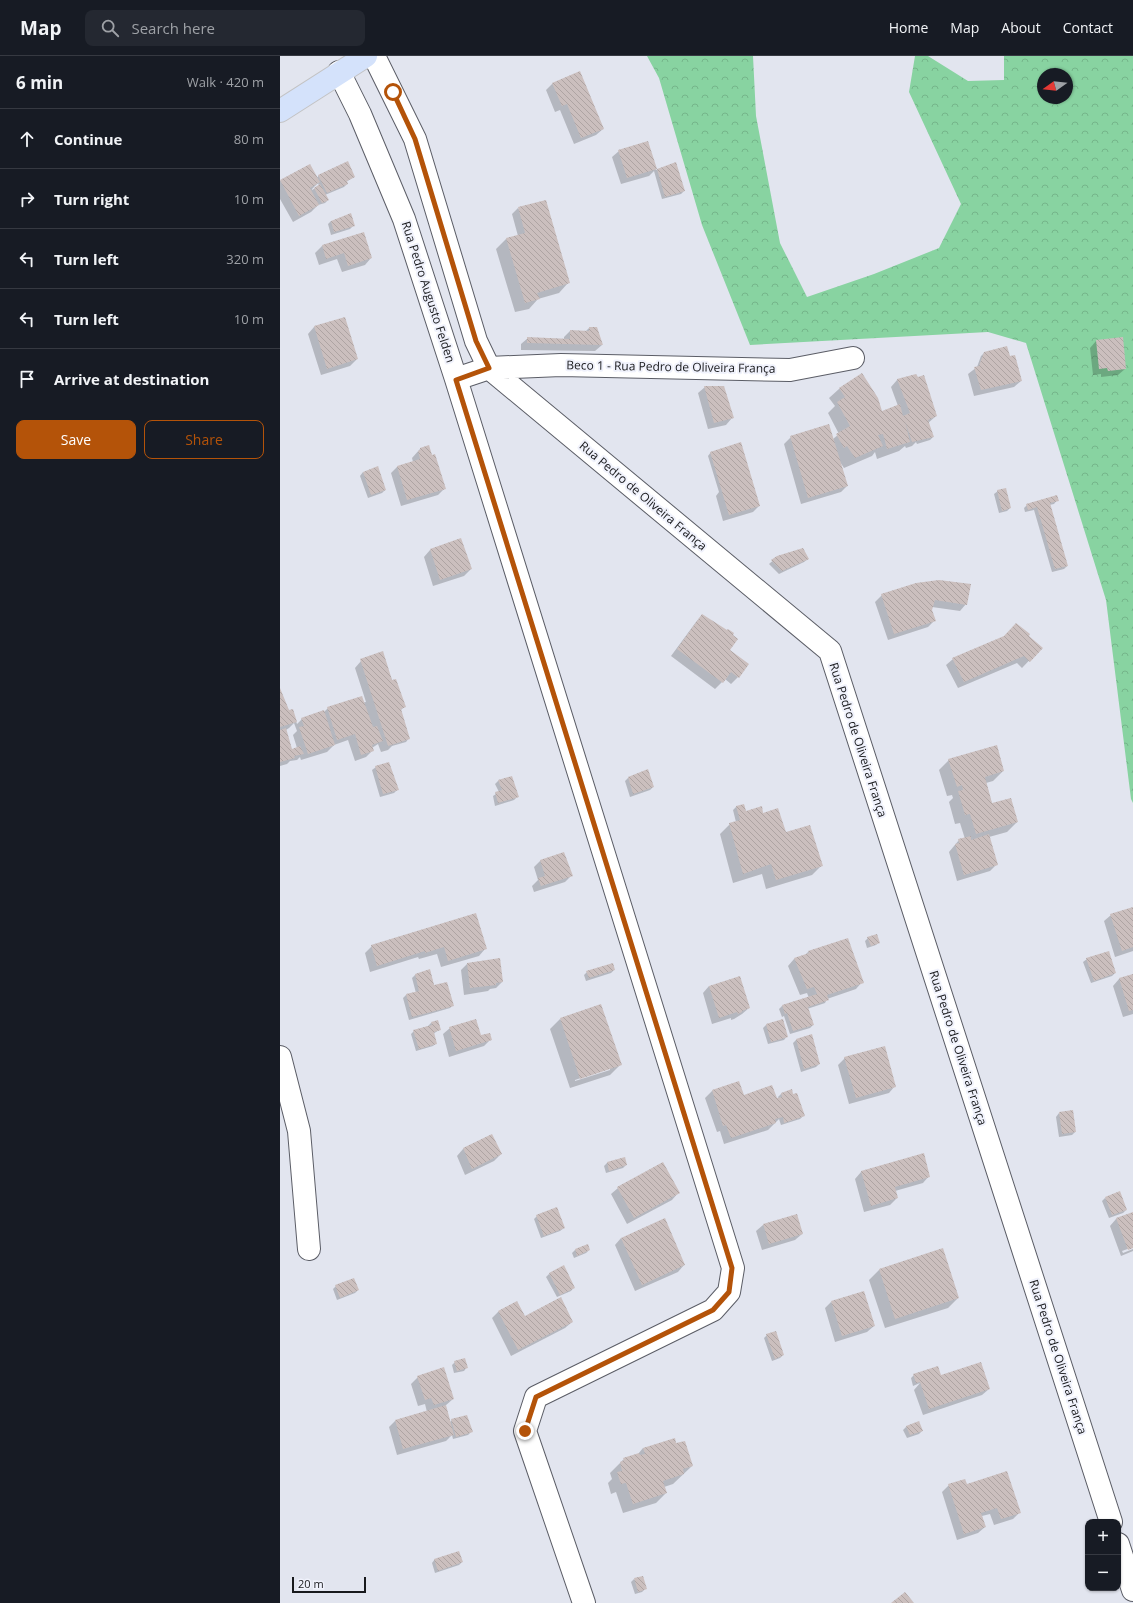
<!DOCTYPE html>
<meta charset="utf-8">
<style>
:root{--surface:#171b24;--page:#242831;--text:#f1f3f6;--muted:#9ea1a6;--line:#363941;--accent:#b45309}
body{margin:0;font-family:"Open Sans",sans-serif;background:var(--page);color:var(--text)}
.controls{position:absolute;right:12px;bottom:12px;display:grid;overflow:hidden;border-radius:8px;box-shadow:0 1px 3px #0004}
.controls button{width:36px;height:36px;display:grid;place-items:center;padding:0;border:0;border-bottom:1px solid var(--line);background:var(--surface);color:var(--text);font:20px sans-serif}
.compass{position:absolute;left:757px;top:12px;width:36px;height:36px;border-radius:50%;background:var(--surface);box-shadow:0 1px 3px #0004;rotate:255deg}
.scale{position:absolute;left:12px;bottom:10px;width:74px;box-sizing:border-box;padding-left:4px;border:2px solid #18191c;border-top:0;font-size:11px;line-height:14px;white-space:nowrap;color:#18191c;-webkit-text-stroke:3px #f0f2fc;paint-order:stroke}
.stop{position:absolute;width:12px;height:12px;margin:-9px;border:3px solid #b45309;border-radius:50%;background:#fff}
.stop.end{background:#b45309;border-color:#fff;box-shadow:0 1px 4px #0008}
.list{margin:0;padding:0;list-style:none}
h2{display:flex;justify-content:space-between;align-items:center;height:52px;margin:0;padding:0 16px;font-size:17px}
h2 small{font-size:13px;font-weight:400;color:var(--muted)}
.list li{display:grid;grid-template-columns:26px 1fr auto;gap:12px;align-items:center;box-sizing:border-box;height:60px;padding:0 16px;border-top:1px solid var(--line)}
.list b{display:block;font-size:15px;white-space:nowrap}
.list em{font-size:13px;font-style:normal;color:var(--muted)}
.actions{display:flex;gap:8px;padding:12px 16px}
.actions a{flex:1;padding:9px 0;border:1px solid var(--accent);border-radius:8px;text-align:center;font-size:14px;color:var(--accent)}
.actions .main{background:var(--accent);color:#fff}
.icon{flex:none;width:22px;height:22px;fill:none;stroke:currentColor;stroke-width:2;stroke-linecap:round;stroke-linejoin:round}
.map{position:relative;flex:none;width:853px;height:1547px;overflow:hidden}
header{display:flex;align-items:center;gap:24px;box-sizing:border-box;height:56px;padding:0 20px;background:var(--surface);border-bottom:1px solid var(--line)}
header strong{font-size:19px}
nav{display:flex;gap:22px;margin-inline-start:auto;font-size:14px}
.search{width:280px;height:36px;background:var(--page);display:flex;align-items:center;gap:10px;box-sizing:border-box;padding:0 14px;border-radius:8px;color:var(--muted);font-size:15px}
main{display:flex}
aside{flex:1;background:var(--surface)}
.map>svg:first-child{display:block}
</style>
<header>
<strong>Map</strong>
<div class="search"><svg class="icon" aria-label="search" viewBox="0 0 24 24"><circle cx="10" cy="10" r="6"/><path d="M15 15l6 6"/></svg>Search here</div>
<nav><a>Home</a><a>Map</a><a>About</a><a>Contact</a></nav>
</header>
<main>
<aside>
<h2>6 min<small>Walk · 420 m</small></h2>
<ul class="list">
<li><svg class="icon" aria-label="ahead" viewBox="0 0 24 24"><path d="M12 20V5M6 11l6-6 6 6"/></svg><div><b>Continue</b></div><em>80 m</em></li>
<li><svg class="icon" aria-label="right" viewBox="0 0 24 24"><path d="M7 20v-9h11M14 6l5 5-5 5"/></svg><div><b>Turn right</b></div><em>10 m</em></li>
<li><svg class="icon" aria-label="left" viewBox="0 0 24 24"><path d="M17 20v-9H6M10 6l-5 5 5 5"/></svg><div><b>Turn left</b></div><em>320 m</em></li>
<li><svg class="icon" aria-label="left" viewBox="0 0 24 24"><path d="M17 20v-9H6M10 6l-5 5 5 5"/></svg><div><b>Turn left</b></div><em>10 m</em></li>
<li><svg class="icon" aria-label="arrive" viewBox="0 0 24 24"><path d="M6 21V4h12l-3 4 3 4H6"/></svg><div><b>Arrive at destination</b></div></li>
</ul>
<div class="actions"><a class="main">Save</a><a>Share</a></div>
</aside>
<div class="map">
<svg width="853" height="1547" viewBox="0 0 853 1547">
<defs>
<pattern id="forest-crowns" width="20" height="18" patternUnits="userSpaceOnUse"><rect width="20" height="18" fill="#88d3a1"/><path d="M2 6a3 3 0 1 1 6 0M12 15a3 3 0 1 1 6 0" fill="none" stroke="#75b58a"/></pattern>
<pattern id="building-back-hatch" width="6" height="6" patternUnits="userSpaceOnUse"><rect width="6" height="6" fill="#cbbfbe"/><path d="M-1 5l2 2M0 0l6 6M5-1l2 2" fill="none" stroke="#aea4a3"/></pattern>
</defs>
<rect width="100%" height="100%" fill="#e2e5ef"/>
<path fill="url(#forest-crowns)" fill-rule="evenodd" d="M367 0H473L476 60 500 187 527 241 594 218 659 192 681 148 629 36 635 0H648L688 25 724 24V0H853V747L851 743 826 544 746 287 708 276 470 289 422 169 379 22ZM763 18H787V42H763Z"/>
<path fill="#0003" fill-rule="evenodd" d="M273 27 323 73 316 79 294 88 280 54 275 56 266 34Z
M367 86 376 114 396 108 404 135 401 138 382 143 374 115 369 120 341 128 332 101 339 95Z
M29 109 37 122 39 119 74 121 66 126 67 128 64 131 45 139 48 144 45 147 38 149 31 156 13 166 0 143V125ZM38 127 39 130 32 134V133Z
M238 152 288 227 279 237 258 243 249 253 235 256 216 193 226 183 238 180 232 158Z
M51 165 73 170 70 173 51 179 48 168Z
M83 177 91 202 85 209 62 216 57 203 39 209 35 197 42 190Z
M64 262 77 303 70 310 41 319 28 278 34 271Z
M309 272 322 289 315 295 241 294V288L248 282 284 283V281L290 275 305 276Z
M816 285 845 313 838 319 821 321V318L813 319 810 292Z
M704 297 729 300 741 325 734 331 694 340 688 318 697 311 701 300Z
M582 319 601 356 618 350 611 331 617 324 636 319 656 360 647 368 653 381 650 384 637 388 636 386 632 390 626 392 625 390 619 395 597 403 595 396 592 400 564 412 560 406 567 430 561 436 521 448 504 388 511 381 553 383 559 378 548 357 555 350 549 342 559 333Z
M425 331 452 362 446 369 428 373 418 337Z
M140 393 164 433 158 439 121 450 111 417 117 411 133 406 132 402Z
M431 396 479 450 473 456 443 465 436 440 439 436 428 400Z
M83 416 105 434 102 437 88 442 80 420Z
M718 435 730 452 727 455 719 457 714 438Z
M777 444 774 448 769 449 787 510 784 513 772 516 754 454 745 456 744 452 747 449Z
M181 484 191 513 184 520 153 530 144 501 150 494Z
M497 501 528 503 524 506 499 518 489 508Z
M690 529 686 548 680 555 652 551 651 554 655 564 648 571 608 584 595 546 602 539Z
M422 559 448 594 458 621 451 628 445 623 435 633 391 600 416 566Z
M747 580 761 592 742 612 737 607 678 632 666 609 673 603Z
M81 605 105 608 124 651 120 655 129 682 126 686 112 690 108 694 101 696 98 688 92 692 93 694 86 701 75 705 68 684 54 689 47 696 21 704 20 701 17 704 10 705 7 708 0 710V634L9 655 12 654 17 668 22 663 43 657 48 652 86 646 75 612ZM14 667 17 675 13 679 17 692 11 694 6 674 9 672Z
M669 704 723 715 713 725 706 727 712 748 737 766 727 776 709 781 717 808 710 815 677 825 669 796 679 784 685 783 680 767 675 768 669 746 673 742 672 739 667 740 659 714Z
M96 711 117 734 114 737 100 741 92 714Z
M367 715 373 731 370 734 350 741 345 725 348 722Z
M231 721 237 741 234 744 215 750 213 740 219 736 215 728 218 725Z
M464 749 465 756 480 759 505 778 542 809 532 819 486 833 482 818 453 827 440 778 450 768 456 766 453 754 456 751Z
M261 804 291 820 285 826 254 836 252 830 258 824 254 811Z
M853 852V895L835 901 824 865 831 859Z
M195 858 205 893 199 900 161 911 157 898 139 903 138 901 90 916 85 897 92 890Z
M588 882 599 886 596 889 587 892 585 885Z
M529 895 582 926 576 933 547 943 545 947 527 953 533 969 530 972 510 978 504 960 502 961 499 953 502 950 529 942 527 937 520 939 508 910 514 903 524 900Z
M807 903 835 917 832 920 811 927 803 906Z
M187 908 222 926 216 932 210 933 208 935 184 939 181 914Z
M334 914 331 917 306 925 304 919 307 916Z
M150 915 154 930 173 949 170 952 129 964 123 942 126 939 136 937 132 922 135 919Z
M853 919V958L843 961 833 930 839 923Z
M429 930 469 952 462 958 454 963 451 964V962L432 968 423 937Z
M280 963 340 1009 330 1019 290 1032 270 973ZM330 1012V1014L295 1025V1024Z
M502 965 507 980 504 984 488 988 483 972 486 969Z
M151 967 159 974 153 978 156 987 153 990 136 995 131 978 134 975 148 970Z
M170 972 201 981 211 983 204 990 169 1001 163 978Z
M531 980 539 1008 536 1011 521 1016 513 987 516 984Z
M565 1002 615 1030 609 1037 569 1048 558 1009Z
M458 1026 463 1040 496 1044 499 1043 498 1041 502 1037 523 1060 520 1063 501 1069 499 1063 488 1074 444 1088 440 1075 437 1076 425 1042 432 1035Z
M779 1057 795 1076 792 1079 779 1081 776 1061Z
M212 1080 221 1098 214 1105 185 1119 177 1100 183 1093Z
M327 1107 346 1109 343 1112 326 1117 324 1110Z
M581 1116 649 1120 643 1127 615 1135 617 1142 610 1149 584 1156 575 1123Z
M338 1132 398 1137 392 1144 347 1168 331 1138Z
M825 1142 846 1154 843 1157 829 1162 822 1145Z
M853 1157V1191L842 1195 843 1197 853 1193V1195L841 1200 830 1170 836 1163Z
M516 1159 522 1178 515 1184 482 1194 476 1175 483 1169Z
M257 1160 284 1172 280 1175 261 1182 254 1163Z
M341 1182 404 1209 398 1216 355 1235 335 1189Z
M662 1193 678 1242 668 1252 605 1272 589 1224 599 1214Z
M295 1194H309L306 1197 294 1202 292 1197Z
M269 1218 294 1231 291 1235 277 1241 266 1221Z
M56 1230 78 1234 75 1237 57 1244 53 1233Z
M237 1246 244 1261 292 1266 285 1272 231 1300 212 1262 218 1256Z
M551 1246 594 1270 587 1276 555 1286 545 1252Z
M487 1279 503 1299 500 1302 492 1305 484 1282Z
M175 1306 187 1311 184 1315 174 1317 172 1309Z
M634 1319 660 1320 709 1333 702 1339 643 1359 634 1334 640 1327 633 1330 631 1322Z
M138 1321 173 1343 165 1350 169 1367 172 1364 191 1376 188 1379 173 1383 172 1379 166 1385 117 1399 109 1371 115 1365 147 1356 145 1348 138 1350 131 1328Z
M626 1371 642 1375 639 1378 627 1382 623 1374Z
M396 1389 412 1410 393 1428 384 1431 386 1437 376 1447 343 1457 336 1436 331 1438 328 1427 332 1423 330 1417 344 1403 358 1398 363 1392Z
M669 1429H686L740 1456 733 1463 714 1469 710 1458 702 1460 705 1471 698 1477 677 1484 662 1436Z
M155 1503 182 1506 179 1509 155 1517 152 1507Z
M354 1523 365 1533 362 1536 355 1538 351 1526Z"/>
<path fill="url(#building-back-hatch)" d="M300 15 324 73 301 82 287 48 282 50 272 27Z
M368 85 377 113 396 106 405 135 385 141 377 113 347 122 338 94Z
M68 105 75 121 67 125 68 128 47 137 38 119Z
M30 108 40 126 30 132 39 149 19 160 0 124Z
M40 128 49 144 42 147 34 132Z
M266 144 290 227 257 237 260 243 245 247 226 182 245 177 238 151Z
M71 157 75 170 54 176 51 165Z
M84 176 92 202 68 210 64 197 46 203 42 189Z
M65 261 78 303 47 313 34 270Z
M309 271H317L323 289 247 287V281L290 283V274L309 275Z
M843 281 846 313 828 315 827 312 819 313 816 284Z
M727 290 730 300 735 299 742 325 701 334 694 311 699 310 704 296Z
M582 317 598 342 602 355 620 348 623 360 630 357 617 323 636 318 638 321 644 319 657 360 648 364 654 381 632 386 625 365 630 386 607 393 603 378 598 379 603 390 575 402 567 390 564 392 556 378 570 370 557 346 565 341 559 332Z
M424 330H444L454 362 434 367Z
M549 368 568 430 528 442 510 380Z
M461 386 480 450 449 459 430 396Z
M149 389 152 399 155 398 166 433 127 444 117 410 140 403 138 395 140 394V392Z
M98 410 106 434 91 439 83 416Z
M726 432 731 452 722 455 717 434Z
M777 439 779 445 770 447 788 510 775 513 757 451 748 454 746 448Z
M181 482 192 513 160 524 150 493Z
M523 492 529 503 502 515 491 504 497 500Z
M659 524 691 528 687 549 655 544 652 554 656 565 614 578 601 538 636 527Z
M422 558 447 574 448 573 454 577 453 579 458 583 450 594 469 608 459 622 451 616 443 627 397 593Z
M736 567 750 578 749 580 763 592 750 606 744 600 684 626 672 602 724 580Z
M103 595 112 624 116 623 126 651 121 653 130 683 108 690 80 603Z
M0 632 9 654 13 653 17 666 0 671Z
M82 640 93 671 97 670 103 685 92 689 94 695 81 699 75 678 57 684 47 651Z
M44 654 55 689 28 698 19 671 24 670 21 662Z
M6 672 12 693 20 690 24 698 14 700 15 702 0 706V674Z
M717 689 724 715 705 721 712 747 731 742 738 766 696 778 690 758 685 759 678 735 683 734 682 729 677 731 668 703Z
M109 706 119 734 103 738 95 710Z
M368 713 374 731 353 738 348 721Z
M232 720 239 741 218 747 215 736 222 734 218 724Z
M464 748 466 755 482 750 483 757 498 752 506 776 530 769 543 810 496 824 491 808 463 818 449 767 460 764 456 750Z
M709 778 718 809 684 819 675 788 679 787 678 783 691 780V784Z
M284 796 293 820 261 830 258 822 265 820 260 804Z
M853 851V891L842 895 830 858Z
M196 857 207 893 168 905 164 891 145 897V895L97 910 91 889Z
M597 878 600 887 591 890 587 881Z
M568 882 584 927 547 939 549 944 528 951 534 969 513 975 507 957 505 958 502 949 537 938 534 931 527 933 514 902 529 897 528 895Z
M829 895 836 917 814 925 806 902Z
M220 902 223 926 216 927V929L190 932 187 907Z
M333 907 335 914 309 922 306 915Z
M150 913 154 929 167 926 174 950 132 961 126 938 139 935 135 918Z
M853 918V954L849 955 839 922Z
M460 920 470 952 462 955V956L458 958 457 956 439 962 429 930Z
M321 948 342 1009 300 1023 280 962Z
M196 963 201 979 210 977 212 984 176 995 169 971Z
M503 963 508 981 491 986 486 968Z
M158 964 161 974 154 976 157 988 139 993 133 974 152 969 151 966Z
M532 978 540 1008 524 1013 516 983Z
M605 990 616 1031 576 1042 564 1001Z
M459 1025 464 1039 492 1029 497 1042 502 1041 501 1037 512 1033 513 1038 517 1037 525 1060 504 1067 503 1061 495 1063 496 1067 451 1082 446 1069 443 1070 432 1034Z
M793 1054 796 1076 782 1078 779 1056Z
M212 1078 222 1098 192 1113 183 1092Z
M644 1097 650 1121 615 1131 618 1142 591 1150 581 1115Z
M345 1101 347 1109 329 1115 327 1106Z
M383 1106 400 1137 354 1162 337 1131Z
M840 1135 847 1154 832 1159 825 1141Z
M277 1151 285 1172 264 1180 256 1159Z
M853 1156V1192L848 1194 836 1162Z
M517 1158 523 1178 489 1188 483 1168Z
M385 1162 405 1209 362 1229 341 1182Z
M308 1188 310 1194 297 1200 295 1193Z
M663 1192 679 1242 615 1263 599 1213Z
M284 1209 295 1232 280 1239 269 1217Z
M74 1222 79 1234 60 1242 55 1229Z
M584 1235 595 1270 562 1280 551 1245Z
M281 1241 293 1266 238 1294 218 1255 237 1245 245 1260Z
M496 1275 504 1299 495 1303 486 1278Z
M185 1302 188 1312 177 1315 174 1305Z
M701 1306 710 1333 649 1353 640 1326 636 1327 633 1318 658 1310 661 1319Z
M164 1311 174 1343 154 1349 151 1342 145 1344 137 1320Z
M166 1349 174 1379 123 1393 115 1364Z
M187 1359 193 1376 176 1381 171 1363Z
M639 1365 643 1375 630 1379 626 1370Z
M395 1382 396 1387 405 1385 413 1410 403 1413 404 1418 383 1425 387 1437 353 1448 346 1427 341 1428 337 1416 342 1415 340 1406 344 1404 343 1402 359 1397 360 1399 365 1398 363 1392Z
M727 1415 741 1457 721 1463 717 1452 701 1457 706 1471 684 1478 668 1428 685 1423 687 1428Z
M179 1495 183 1506 158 1515 154 1503Z
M363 1520 367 1533 358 1536 354 1522Z
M625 1536 634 1547H611Z"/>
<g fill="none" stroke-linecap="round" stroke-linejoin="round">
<defs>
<path id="minor" d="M94 0 135 83 196 285 209 312 550 595 831 1466
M59 16 80 58 124 163 176 323 453 1212 449 1236 433 1254 256 1341 245 1375 304 1547
M176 323 209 312 281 309 510 314 573 302
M0 1001 19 1075 29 1193
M838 1488 853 1534"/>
<path id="major" d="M0 55 86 0"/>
</defs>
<use href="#minor" stroke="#5b5d66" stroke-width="24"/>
<use href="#major" stroke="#c3c3c4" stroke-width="24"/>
<use href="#minor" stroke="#fff" stroke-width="22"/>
<use href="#major" stroke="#d4e2fb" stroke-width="22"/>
</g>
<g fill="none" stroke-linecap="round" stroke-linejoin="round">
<path stroke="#b45309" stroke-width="5" d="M113 36 135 83 196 285 209 312 176 324 452 1212 449 1236 433 1254 256 1341 245 1375"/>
</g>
<g text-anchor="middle" stroke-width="4" stroke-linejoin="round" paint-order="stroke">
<g font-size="12" fill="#18191c" stroke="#f0f2fc">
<text transform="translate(148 236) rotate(72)" y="4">Rua Pedro Augusto Felden</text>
<text transform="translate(391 311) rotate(1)" y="4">Beco 1 - Rua Pedro de Oliveira França</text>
<text transform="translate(363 440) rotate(40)" y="4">Rua Pedro de Oliveira França</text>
<text transform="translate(578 684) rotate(72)" y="4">Rua Pedro de Oliveira França</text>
<text transform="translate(678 992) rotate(72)" y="4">Rua Pedro de Oliveira França</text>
<text transform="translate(778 1301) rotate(72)" y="4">Rua Pedro de Oliveira França</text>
</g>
</g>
</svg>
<div class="controls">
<button>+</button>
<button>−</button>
</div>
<svg class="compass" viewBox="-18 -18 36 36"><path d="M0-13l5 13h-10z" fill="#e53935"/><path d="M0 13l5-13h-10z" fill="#9ea1a6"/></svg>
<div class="scale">20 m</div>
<div class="stop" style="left:113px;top:36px"></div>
<div class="stop end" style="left:245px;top:1375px"></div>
</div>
</main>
